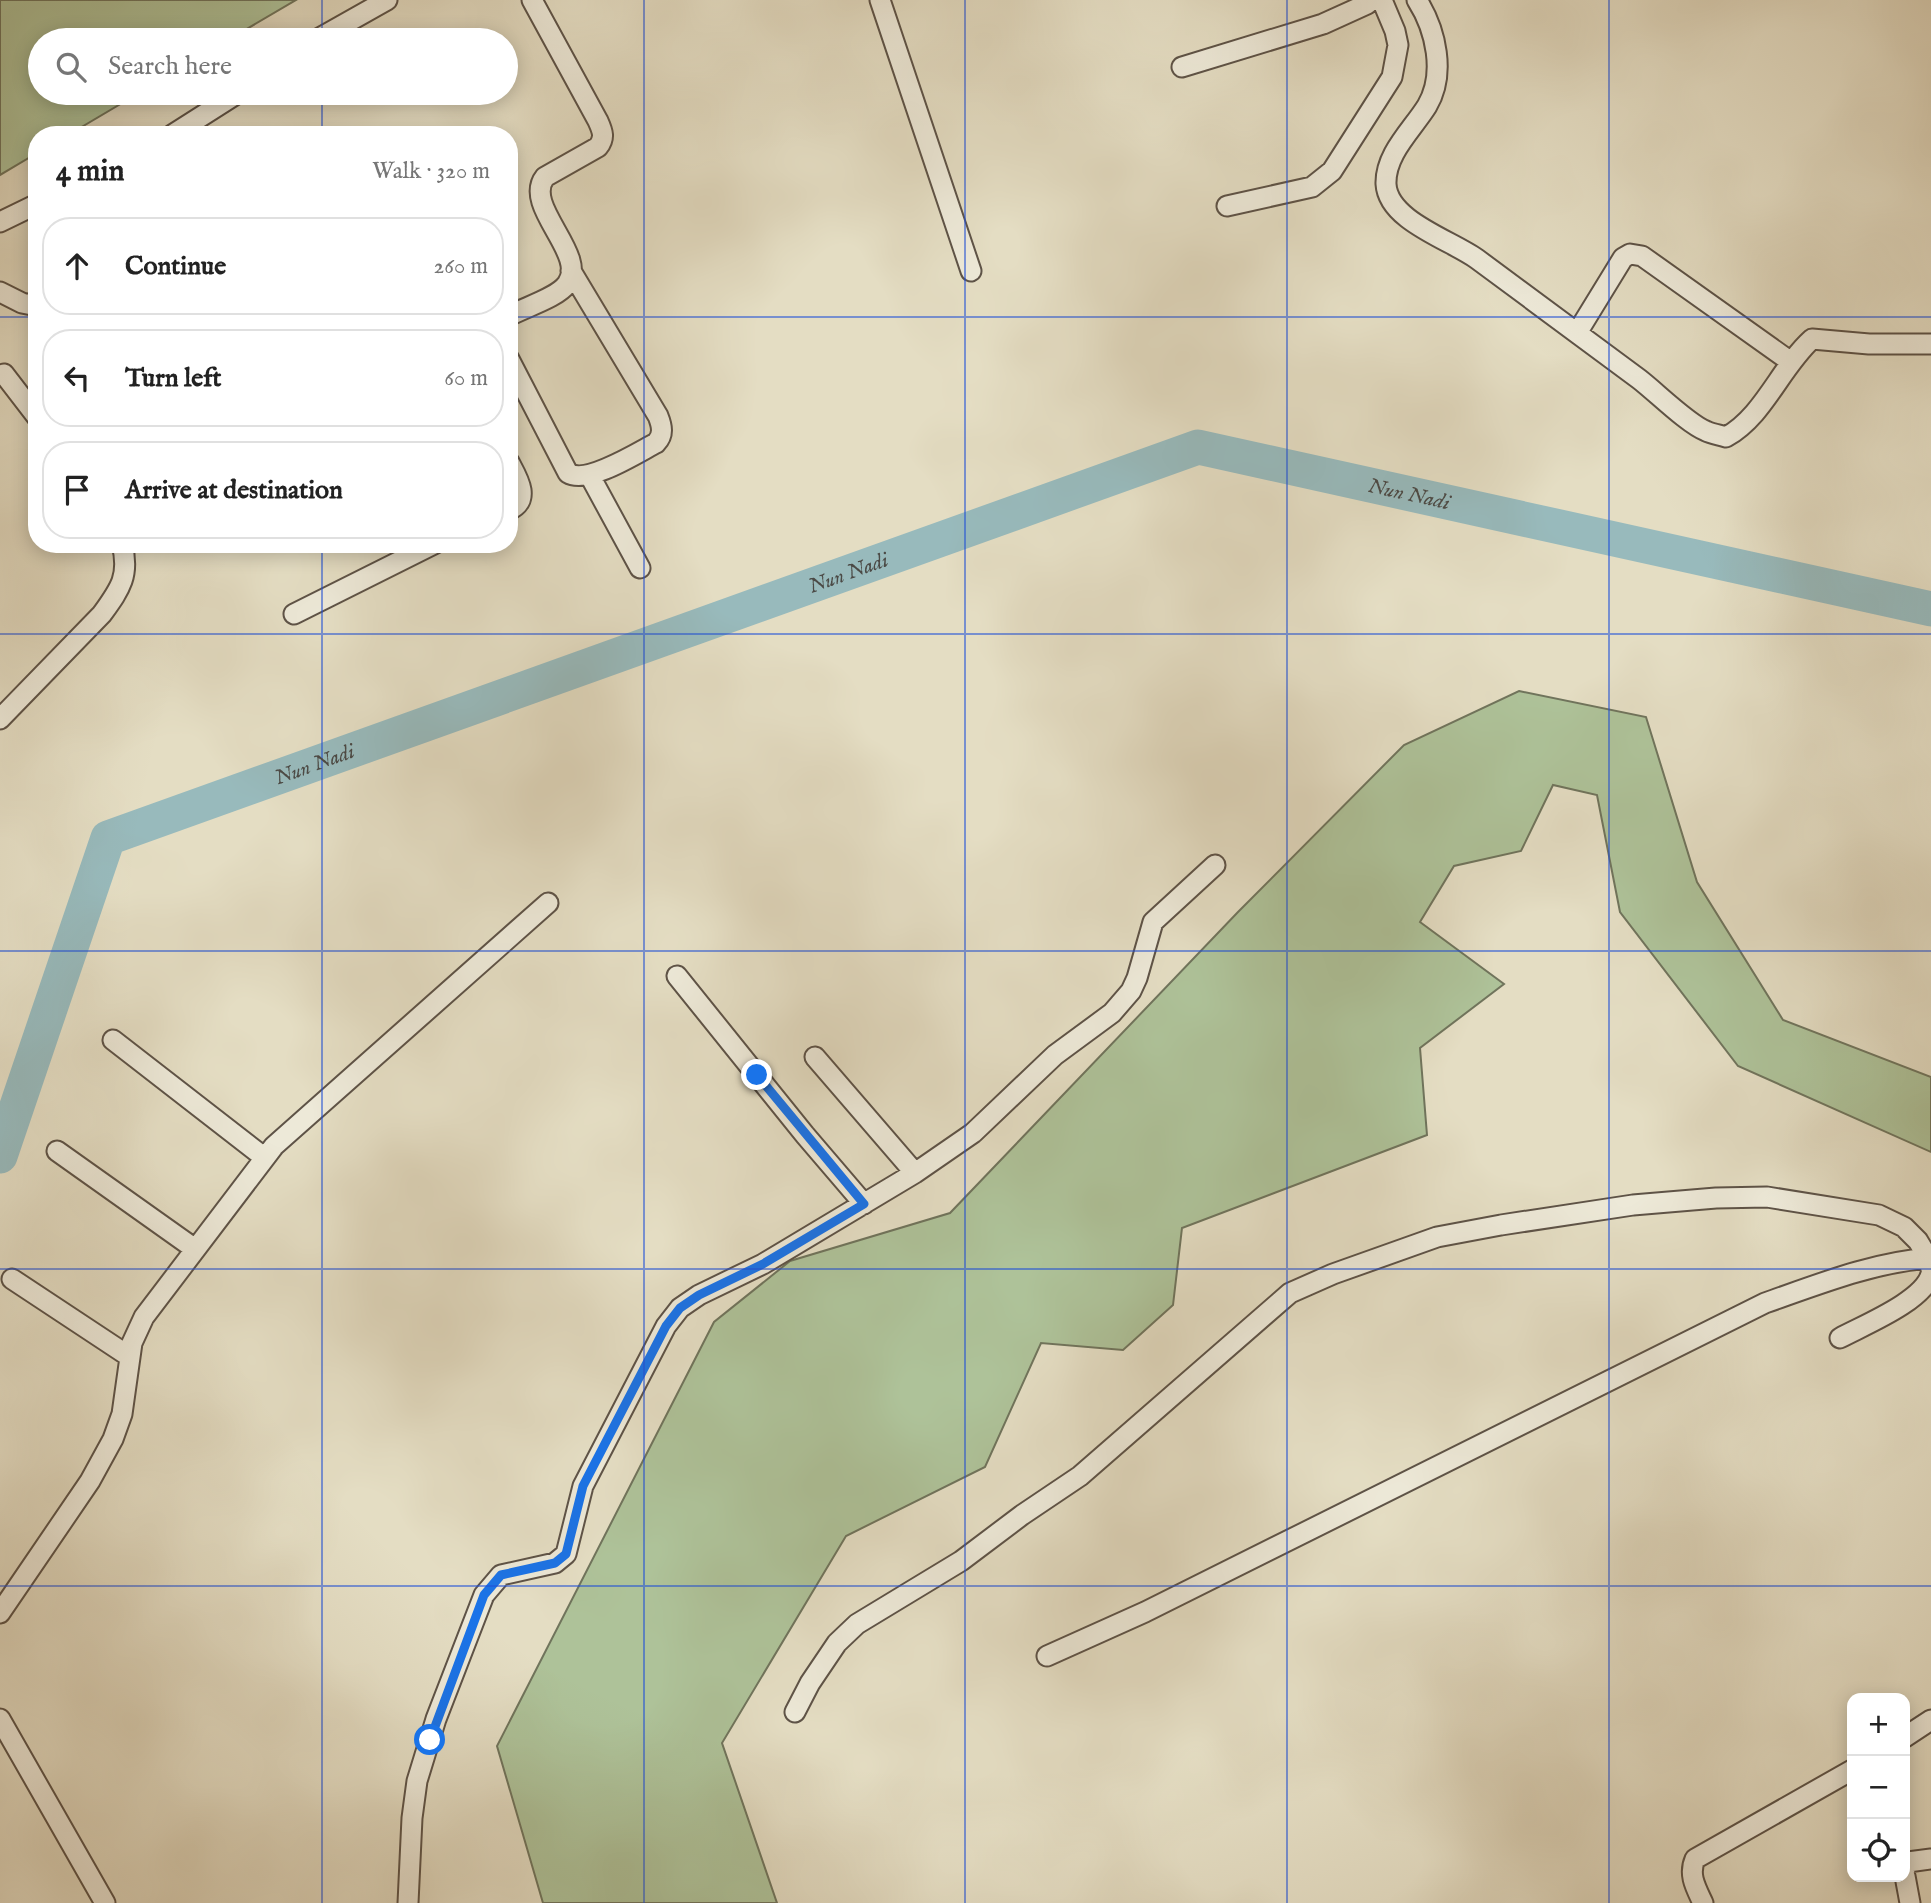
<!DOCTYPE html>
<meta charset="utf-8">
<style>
:root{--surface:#fff;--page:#f2f2f2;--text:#222;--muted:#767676;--line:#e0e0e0}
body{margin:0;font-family:"IM FELL English",serif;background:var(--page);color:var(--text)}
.controls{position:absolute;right:21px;bottom:21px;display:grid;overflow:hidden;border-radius:14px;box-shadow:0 4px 18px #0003}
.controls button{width:63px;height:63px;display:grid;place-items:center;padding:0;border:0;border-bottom:2px solid var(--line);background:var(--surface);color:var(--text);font:35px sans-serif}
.stop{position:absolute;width:21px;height:21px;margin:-16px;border:5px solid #1a73e8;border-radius:50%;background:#fff}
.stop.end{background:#1a73e8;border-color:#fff;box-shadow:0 2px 7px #0008}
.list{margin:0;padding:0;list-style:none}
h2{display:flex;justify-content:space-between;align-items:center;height:91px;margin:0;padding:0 28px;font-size:30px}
h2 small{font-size:23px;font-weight:400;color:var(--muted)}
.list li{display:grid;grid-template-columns:46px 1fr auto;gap:21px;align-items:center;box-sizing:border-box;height:98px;margin:0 14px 14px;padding:0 14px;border:2px solid var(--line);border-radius:28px}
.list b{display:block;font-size:26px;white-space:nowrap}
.list em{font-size:23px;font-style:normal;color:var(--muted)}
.icon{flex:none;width:38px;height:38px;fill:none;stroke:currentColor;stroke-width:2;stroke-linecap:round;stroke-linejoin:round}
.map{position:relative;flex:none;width:1931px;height:1903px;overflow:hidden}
.search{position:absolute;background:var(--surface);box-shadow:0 4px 18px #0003;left:28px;top:28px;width:490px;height:77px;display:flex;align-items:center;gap:18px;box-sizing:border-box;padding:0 24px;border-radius:38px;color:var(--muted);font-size:26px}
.panel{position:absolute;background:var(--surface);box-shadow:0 4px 18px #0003;left:28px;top:126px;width:490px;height:427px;border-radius:28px}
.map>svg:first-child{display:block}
</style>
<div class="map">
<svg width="1931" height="1903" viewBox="0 0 1931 1903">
<rect width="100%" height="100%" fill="#e4ddc3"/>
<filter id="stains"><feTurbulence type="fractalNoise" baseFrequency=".00286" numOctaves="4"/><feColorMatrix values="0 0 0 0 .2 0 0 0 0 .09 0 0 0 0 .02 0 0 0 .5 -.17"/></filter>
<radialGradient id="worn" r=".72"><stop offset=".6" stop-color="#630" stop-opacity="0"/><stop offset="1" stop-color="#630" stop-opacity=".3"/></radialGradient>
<path fill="#aec299" stroke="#70745c" stroke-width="2" d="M0 0H296L228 40H40V93H139L68 135H37V153L0 175Z
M1519 691 1646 717 1697 882 1783 1020 1931 1077V1152L1738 1066 1620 912 1597 795 1553 785 1521 851 1454 866 1420 922 1504 984 1420 1048 1427 1135 1182 1228 1173 1305 1123 1350 1041 1343 985 1467 846 1536 722 1743 777 1903H543L497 1746 714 1322 790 1261 950 1213 1238 912 1404 745Z"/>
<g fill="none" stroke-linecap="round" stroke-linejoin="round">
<path stroke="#98babc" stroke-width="35" id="s1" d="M0 1156 108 838 1198 447 1931 609"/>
<defs>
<path id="minor" d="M880 0 971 271
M1417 0C1436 30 1446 74 1427 106 1412 130 1385 154 1386 184 1388 221 1451 240 1477 259 1531 299 1585 339 1639 379 1656 392 1688 424 1706 431 1712 434 1720 435 1726 437 1764 416 1780 368 1812 339L1869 344H1931
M316 40 387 0
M1182 67 1323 24 1367 4 1371 0
M172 135 238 93
M1227 206 1312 187 1332 171 1392 77 1398 45 1395 31 1382 0
M0 222 37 204
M0 292 22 303 37 306
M509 316C525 307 557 298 567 284 589 255 522 206 545 177L598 147C605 138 603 132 598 121L532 0
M1577 333 1623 258 1630 254 1642 256 1791 362
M509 359 568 473C587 485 637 453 656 443 664 435 662 426 658 416L571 271
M4 374 37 417
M509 462C517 477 532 500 509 510
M590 476 640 568
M294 614 434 544
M0 719 102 614C120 589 130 576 122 544
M677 976 805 1135 864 1204
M113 1040 265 1158
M815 1057 915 1173
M57 1151 195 1249
M12 1279 130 1357
M1840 1338C1864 1325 1924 1301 1931 1274
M0 1613 90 1481 113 1439 122 1414 132 1343 144 1317 274 1146 548 903
M1047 1656 1145 1612 1765 1303C1819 1284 1874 1262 1931 1258
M795 1712 810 1683 837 1643 857 1624 961 1561 1022 1515 1080 1476 1290 1293 1333 1274 1437 1237 1501 1225 1633 1205 1716 1198 1767 1197 1879 1215 1904 1227 1918 1241 1928 1258 1931 1269
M0 1719 105 1903
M1905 1737 1931 1720
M1905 1869 1908 1862 1931 1859
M1905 1876 1910 1903
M408 1903 412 1818 417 1781 436 1719 484 1595 501 1575 555 1563 566 1554 583 1486 666 1326 680 1308 699 1295 763 1264 915 1173 973 1133 1055 1055 1112 1013 1131 991 1137 978 1153 922 1215 865
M1703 1903C1696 1888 1688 1875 1695 1859L1852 1770"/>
</defs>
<use href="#minor" stroke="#5e5347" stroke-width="23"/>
<use href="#minor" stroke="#ede9d8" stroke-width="19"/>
</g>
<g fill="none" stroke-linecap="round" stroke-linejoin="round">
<path stroke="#1a73e8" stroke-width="9" d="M430 1740 484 1595 501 1575 555 1563 566 1554 583 1486 666 1326 680 1308 699 1295 763 1264 864 1204 757 1075"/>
</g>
<path fill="none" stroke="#1d4ed8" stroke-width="2" stroke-opacity="0.55" d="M322 0V40M644 0V1903M965 0V1903M1287 0V1903M1609 0V1903M322 93V135M0 317H37M509 317H1931M322 544V1903M0 634H1931M0 951H1931M0 1269H1931M0 1586H1931"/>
<g text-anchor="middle" stroke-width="7" stroke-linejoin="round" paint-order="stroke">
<g font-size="21" font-style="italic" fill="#4b4a46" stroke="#ede9d8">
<text dy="7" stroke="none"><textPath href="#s1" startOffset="1710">Nun Nadi</textPath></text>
<text dy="7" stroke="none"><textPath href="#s1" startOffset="1122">Nun Nadi</textPath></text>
<text dy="7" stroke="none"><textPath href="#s1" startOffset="555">Nun Nadi</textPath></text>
</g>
</g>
<rect width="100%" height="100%" filter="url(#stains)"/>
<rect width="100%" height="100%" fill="url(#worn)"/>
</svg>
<div class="controls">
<button>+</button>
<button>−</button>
<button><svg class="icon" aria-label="locate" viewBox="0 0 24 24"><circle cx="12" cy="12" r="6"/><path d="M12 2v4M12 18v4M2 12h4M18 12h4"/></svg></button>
</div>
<div class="stop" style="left:430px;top:1740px"></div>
<div class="stop end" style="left:757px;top:1075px"></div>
<div class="search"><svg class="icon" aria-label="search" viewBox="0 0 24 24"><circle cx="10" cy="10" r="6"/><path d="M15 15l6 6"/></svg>Search here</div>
<section class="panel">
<h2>4 min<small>Walk · 320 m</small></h2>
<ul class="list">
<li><svg class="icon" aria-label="ahead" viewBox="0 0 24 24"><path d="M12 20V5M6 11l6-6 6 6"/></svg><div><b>Continue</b></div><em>260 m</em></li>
<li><svg class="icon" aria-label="left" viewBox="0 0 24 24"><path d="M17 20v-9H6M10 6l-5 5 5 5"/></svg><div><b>Turn left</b></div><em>60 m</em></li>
<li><svg class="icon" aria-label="arrive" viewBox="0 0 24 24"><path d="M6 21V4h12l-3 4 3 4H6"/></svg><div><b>Arrive at destination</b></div></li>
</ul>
</section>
</div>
